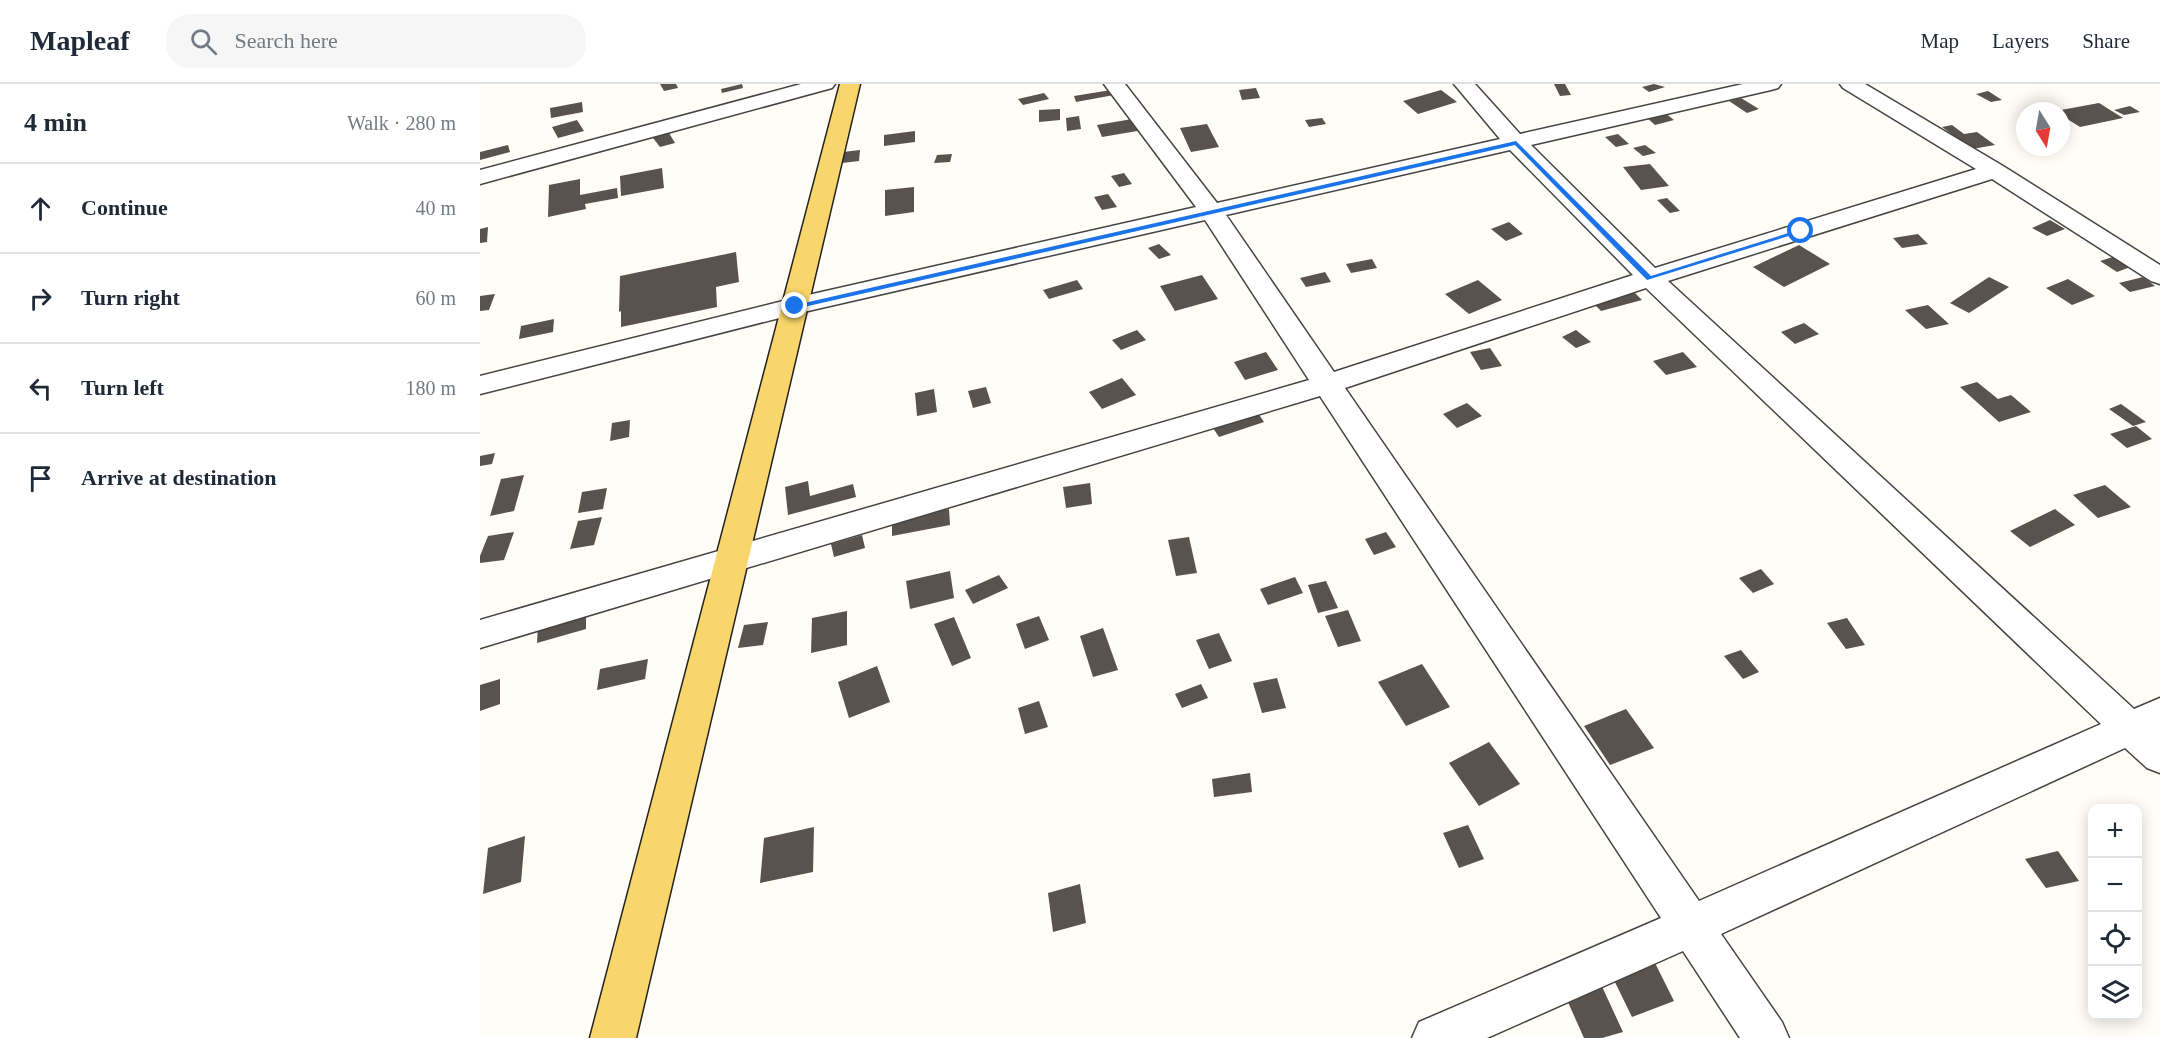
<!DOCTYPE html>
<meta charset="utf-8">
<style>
:root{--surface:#fff;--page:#f6f6f7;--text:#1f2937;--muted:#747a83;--line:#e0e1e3}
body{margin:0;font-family:"Times New Roman",serif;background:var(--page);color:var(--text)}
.controls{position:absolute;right:18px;bottom:18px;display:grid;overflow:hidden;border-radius:12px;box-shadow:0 3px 15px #0003}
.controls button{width:54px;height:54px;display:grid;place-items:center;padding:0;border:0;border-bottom:2px solid var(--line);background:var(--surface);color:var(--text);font:30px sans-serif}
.compass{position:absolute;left:1536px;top:18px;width:54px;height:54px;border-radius:50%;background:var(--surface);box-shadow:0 3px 15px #0003;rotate:169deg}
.stop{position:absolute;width:18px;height:18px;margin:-14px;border:4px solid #1a73e8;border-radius:50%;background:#fff}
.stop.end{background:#1a73e8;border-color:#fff;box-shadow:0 2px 6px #0008}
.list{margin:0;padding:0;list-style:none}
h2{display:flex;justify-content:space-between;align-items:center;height:78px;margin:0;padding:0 24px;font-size:26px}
h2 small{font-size:20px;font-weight:400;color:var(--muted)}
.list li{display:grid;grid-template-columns:39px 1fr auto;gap:18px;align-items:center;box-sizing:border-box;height:90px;padding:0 24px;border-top:2px solid var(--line)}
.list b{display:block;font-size:22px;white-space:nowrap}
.list em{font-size:20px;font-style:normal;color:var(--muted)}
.icon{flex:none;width:33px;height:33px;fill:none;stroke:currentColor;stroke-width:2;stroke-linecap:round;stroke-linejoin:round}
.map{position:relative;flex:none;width:1680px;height:954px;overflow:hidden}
header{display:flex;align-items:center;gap:36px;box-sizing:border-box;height:84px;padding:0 30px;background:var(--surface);border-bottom:2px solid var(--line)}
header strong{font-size:28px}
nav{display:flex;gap:33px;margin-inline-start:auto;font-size:21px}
.search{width:420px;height:54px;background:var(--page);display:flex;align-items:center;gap:15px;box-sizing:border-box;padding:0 21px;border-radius:24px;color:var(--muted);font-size:22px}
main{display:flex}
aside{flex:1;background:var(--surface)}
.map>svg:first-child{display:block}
.building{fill:#5a524d}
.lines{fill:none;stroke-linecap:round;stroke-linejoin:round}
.minor-casing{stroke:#444;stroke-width:3}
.primary-casing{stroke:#222;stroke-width:3}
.minor{fill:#fff;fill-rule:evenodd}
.primary{fill:#f9d66b;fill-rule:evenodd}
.route{fill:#1a73e8}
</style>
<header>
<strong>Mapleaf</strong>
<div class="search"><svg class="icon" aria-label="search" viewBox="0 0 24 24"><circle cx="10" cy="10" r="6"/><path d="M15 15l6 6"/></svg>Search here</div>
<nav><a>Map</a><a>Layers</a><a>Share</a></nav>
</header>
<main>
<aside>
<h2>4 min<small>Walk · 280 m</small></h2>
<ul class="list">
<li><svg class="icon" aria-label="ahead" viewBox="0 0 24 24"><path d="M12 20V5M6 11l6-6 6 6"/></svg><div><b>Continue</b></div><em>40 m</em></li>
<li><svg class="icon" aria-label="right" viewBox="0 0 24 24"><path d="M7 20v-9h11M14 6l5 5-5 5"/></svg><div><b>Turn right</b></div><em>60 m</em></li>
<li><svg class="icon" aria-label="left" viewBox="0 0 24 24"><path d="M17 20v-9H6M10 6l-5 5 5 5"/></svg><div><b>Turn left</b></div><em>180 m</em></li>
<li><svg class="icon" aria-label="arrive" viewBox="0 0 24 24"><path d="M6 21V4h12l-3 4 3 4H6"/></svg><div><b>Arrive at destination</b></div></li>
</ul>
</aside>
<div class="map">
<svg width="1680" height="954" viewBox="0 0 1680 954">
<rect width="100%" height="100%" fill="#fffdf5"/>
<g class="building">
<polygon points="180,0 196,0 198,4 184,7"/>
<polygon points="262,0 263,4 242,9 241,5"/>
<polygon points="1074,0 1085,0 1091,11 1080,12"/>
<polygon points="1174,0 1185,3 1169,8 1162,3"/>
<polygon points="776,4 780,14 762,16 759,6"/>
<polygon points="631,6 634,11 596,18 594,12"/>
<polygon points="961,6 977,18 938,30 923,17"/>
<polygon points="1508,7 1522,16 1511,18 1496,10"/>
<polygon points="564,9 569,15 543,21 538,15"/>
<polygon points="1261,14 1279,25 1267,29 1249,17"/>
<polygon points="102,18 103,28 71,34 70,24"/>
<polygon points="1619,19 1643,34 1600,43 1581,31 1581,26"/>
<polygon points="1650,22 1660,28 1644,31 1634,26"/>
<polygon points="580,25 580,36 559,38 559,26"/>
<polygon points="1185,29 1194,36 1175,41 1166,33"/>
<polygon points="599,32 601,45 587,47 586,34"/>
<polygon points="658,34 663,46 622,53 617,41"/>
<polygon points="842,34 846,40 829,43 825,36"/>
<polygon points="97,36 104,47 78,54 72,43"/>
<polygon points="727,40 739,63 711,68 700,44"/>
<polygon points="1472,41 1484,50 1497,48 1515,61 1492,65 1462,43"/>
<polygon points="435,47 435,58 404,62 404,51"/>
<polygon points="189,49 195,59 180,63 173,54"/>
<polygon points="1138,50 1149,60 1136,63 1125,53"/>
<polygon points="28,61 30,68 0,76 0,68"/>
<polygon points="1165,61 1176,69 1163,72 1153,64"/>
<polygon points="380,66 379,77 362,79 363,68"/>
<polygon points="472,70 470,78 454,79 457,71"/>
<polygon points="1170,80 1189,102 1161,106 1143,83"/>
<polygon points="182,84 184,104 141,112 140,92"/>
<polygon points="644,89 652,100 639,103 631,92"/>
<polygon points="100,95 100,111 137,104 138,114 105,120 106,125 68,133 69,101"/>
<polygon points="434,103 434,128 405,132 405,106"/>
<polygon points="628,110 637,123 622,126 614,113"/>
<polygon points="1187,114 1200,127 1190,129 1177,116"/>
<polygon points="1570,136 1585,145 1567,152 1552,144"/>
<polygon points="1029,138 1043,150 1026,157 1011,145"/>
<polygon points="8,143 7,158 0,159 0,145"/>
<polygon points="1438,150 1448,160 1422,164 1413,154"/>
<polygon points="679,160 691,171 679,175 668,164"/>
<polygon points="1319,161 1350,180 1304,203 1273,183"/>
<polygon points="256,168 259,198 236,203 237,223 141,243 141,227 139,228 140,192"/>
<polygon points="1636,172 1653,182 1637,188 1620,177"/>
<polygon points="892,175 897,184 871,189 866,180"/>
<polygon points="845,188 851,198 826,203 820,194"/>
<polygon points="722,191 738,215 695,227 680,202"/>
<polygon points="1509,193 1529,203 1489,229 1470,219"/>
<polygon points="1663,193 1675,202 1650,208 1639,199"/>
<polygon points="1588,195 1615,212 1592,221 1566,204"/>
<polygon points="597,196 603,205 569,215 563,206"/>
<polygon points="998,196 1022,216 989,230 965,210"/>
<polygon points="1150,204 1162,216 1121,227 1109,215"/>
<polygon points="15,210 9,226 0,227 0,212"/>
<polygon points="1448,221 1469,240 1446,245 1425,226"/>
<polygon points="74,235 73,248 39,255 41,242"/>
<polygon points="1324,239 1339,250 1315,260 1301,248"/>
<polygon points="657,246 666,256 641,266 632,256"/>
<polygon points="1096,246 1111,258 1096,264 1082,253"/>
<polygon points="1010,264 1022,282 1001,286 990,268"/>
<polygon points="786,268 798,286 765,296 754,278"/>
<polygon points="1203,268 1217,283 1186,291 1173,277"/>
<polygon points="642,294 656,311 622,325 609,308"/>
<polygon points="1497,298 1518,315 1531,311 1551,328 1519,338 1480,303"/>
<polygon points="506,303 511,319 493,324 488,307"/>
<polygon points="454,305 457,328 437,332 435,309"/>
<polygon points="987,319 1002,332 977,344 963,330"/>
<polygon points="1641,320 1666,338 1653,342 1629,325"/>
<polygon points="776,326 784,338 739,353 731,341"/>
<polygon points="150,336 149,353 130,357 132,339"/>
<polygon points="1656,342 1672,355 1647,364 1630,350"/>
<polygon points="15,369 12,380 0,382 0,372"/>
<polygon points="44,391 34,427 10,432 21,395"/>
<polygon points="328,397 330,412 373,400 376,413 308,431 305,403"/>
<polygon points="610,399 612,420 586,424 583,403"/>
<polygon points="1625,401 1651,423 1618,434 1593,411"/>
<polygon points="127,404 123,425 98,429 102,408"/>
<polygon points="469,425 470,441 412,452 412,435"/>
<polygon points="1575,425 1595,441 1550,463 1530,447"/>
<polygon points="122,433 114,461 90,465 98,437"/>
<polygon points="34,448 24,476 0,479 0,472 8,452"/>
<polygon points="906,448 916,463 894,471 885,455"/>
<polygon points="382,451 385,464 354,473 351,460"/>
<polygon points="709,453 717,489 696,492 688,456"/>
<polygon points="1281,485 1294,500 1273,509 1259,494"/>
<polygon points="470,487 474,514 430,525 426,497"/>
<polygon points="519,491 528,504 493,520 485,506"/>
<polygon points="815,493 823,509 788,521 780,505"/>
<polygon points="846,497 858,524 838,529 828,501"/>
<polygon points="106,526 106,545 57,559 58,539"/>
<polygon points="868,526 881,557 858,563 845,532"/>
<polygon points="367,527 367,561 331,569 332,534"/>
<polygon points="559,532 569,556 545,565 536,540"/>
<polygon points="474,533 491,574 472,582 454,540"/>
<polygon points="1367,534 1385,561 1366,565 1347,539"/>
<polygon points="288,538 283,561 258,564 264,541"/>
<polygon points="623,544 638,586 613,593 600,552"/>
<polygon points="739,549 752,577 729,585 716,556"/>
<polygon points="1261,566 1279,588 1263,595 1244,572"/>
<polygon points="168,575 165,595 117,606 120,585"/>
<polygon points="942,580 970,623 926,642 898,598"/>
<polygon points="397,582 410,618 369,634 358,598"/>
<polygon points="797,594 806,624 782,629 773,599"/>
<polygon points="20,595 20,620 0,627 0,601"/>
<polygon points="721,600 728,614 702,624 695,610"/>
<polygon points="559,617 568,643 545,650 538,624"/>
<polygon points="1146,625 1174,664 1130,681 1104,642"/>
<polygon points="1009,658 1040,700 999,722 969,679"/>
<polygon points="770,689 772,708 734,713 732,695"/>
<polygon points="988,741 1004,775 979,784 963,749"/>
<polygon points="334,743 333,788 280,799 284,754"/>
<polygon points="45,752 41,798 3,810 8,764"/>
<polygon points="1578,767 1599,797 1566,804 1545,775"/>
<polygon points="600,800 606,839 573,848 568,809"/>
<polygon points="1174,877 1194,917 1152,933 1132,892"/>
<polygon points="1119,896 1143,948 1122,954 1104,954 1083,907"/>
</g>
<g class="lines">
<defs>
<g id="minor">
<polygon points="321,0 355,0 352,4 0,100 0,86"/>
<path d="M624 0H645L737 119 1020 55 974 0H995L1040 50 1263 0H1301L1298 4 1291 6 1051 61 1175 184 1496 85 1363 4 1360 0H1385L1523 82 1680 181V200L1671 197 1512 95 1188 197 1654 625 1680 614V689L1667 684 1645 664 1241 850 1302 938 1309 954H1260L1203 867 1007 954H932L939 938 1181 834 840 312 0 564V536L829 296 725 136 315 230 0 310V292L315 214 716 123ZM1030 66 1153 191 854 288 746 131ZM1166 204 1621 640 1219 817 865 304Z"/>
</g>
<polygon id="primary" points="360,0 380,0 156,954 110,954"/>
</defs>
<use href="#minor" class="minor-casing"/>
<use href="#primary" class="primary-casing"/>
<use href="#minor" class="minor"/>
<use href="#primary" class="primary"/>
</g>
<polygon class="route" points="1036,57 1171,192 1318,146 1325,147 1167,196 1035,61 315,225 311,222"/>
</svg>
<div class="controls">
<button>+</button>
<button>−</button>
<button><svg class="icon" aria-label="locate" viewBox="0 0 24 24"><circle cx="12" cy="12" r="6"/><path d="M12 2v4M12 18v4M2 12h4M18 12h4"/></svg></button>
<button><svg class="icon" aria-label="layers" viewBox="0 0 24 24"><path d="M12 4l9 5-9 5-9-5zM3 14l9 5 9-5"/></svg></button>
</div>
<svg class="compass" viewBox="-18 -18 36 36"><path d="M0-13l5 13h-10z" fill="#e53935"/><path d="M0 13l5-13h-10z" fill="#747a83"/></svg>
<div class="stop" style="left:1321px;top:147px"></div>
<div class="stop end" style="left:315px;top:222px"></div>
</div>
</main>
